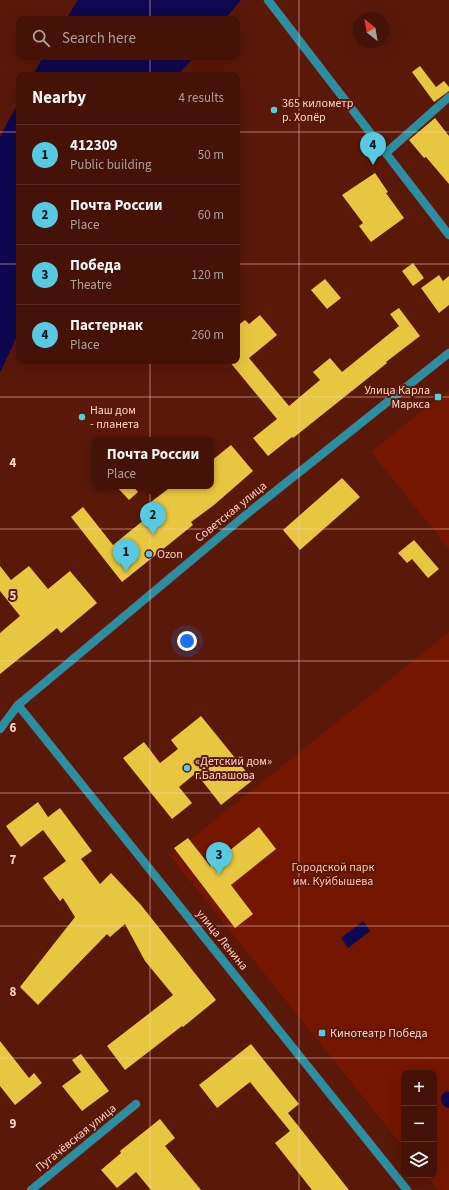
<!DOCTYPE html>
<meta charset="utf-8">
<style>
:root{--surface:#441207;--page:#4b1b11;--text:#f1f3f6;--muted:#af9e9b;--line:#5c3228;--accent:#57c9e2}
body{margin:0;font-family:"Source Sans 3",sans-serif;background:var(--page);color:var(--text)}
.controls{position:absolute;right:12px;bottom:12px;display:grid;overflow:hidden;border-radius:8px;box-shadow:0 4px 16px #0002}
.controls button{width:36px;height:36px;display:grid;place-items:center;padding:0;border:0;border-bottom:1px solid var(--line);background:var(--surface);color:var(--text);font:20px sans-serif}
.compass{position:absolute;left:353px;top:12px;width:36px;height:36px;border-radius:50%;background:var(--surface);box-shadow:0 4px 16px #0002;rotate:329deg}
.you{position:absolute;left:187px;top:641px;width:14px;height:14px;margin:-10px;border:3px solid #fff;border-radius:50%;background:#1a73e8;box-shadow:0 0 0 6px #1a73e833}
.badge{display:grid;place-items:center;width:26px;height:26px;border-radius:50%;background:var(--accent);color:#111;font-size:13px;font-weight:700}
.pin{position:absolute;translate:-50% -33px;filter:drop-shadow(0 1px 2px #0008)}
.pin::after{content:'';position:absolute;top:21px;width:14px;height:12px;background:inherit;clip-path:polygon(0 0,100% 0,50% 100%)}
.popup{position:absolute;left:92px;top:437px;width:122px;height:52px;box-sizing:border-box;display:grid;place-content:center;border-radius:8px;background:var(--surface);filter:drop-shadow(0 1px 3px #0005);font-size:13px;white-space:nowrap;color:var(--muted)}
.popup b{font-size:15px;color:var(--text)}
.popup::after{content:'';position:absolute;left:50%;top:100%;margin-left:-8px;border:8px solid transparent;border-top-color:var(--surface)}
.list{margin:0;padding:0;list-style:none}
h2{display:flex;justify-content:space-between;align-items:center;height:52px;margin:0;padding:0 16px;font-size:17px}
h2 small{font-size:13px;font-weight:400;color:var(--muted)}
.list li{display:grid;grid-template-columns:26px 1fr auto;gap:12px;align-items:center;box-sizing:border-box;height:60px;padding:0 16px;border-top:1px solid var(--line)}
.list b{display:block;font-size:15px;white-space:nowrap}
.list p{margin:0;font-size:13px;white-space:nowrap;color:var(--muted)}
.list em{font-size:13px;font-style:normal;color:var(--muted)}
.icon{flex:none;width:22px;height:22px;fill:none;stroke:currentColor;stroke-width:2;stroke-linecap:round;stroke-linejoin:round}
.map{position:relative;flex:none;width:449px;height:1190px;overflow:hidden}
.search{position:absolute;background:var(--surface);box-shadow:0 4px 16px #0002;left:16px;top:16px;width:224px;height:44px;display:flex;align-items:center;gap:10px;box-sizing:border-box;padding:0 14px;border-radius:8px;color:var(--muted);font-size:15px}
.panel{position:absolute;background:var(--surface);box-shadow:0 4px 16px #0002;left:16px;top:72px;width:224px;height:292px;border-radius:8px}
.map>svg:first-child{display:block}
.green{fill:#741600}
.water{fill:#0f0850}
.building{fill:#e8c640}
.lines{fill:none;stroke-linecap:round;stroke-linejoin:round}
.pedestrian-casing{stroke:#743627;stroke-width:9}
.minor-casing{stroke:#743627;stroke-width:9}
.tertiary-casing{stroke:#743627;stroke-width:9}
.pedestrian{stroke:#2990a4;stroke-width:8}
.minor{stroke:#2990a4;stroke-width:8}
.tertiary{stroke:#2990a4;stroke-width:8}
.grid{fill:none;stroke:#fbd1c6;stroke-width:1;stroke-opacity:0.55}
.poi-dot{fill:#57c9e2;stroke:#5a1809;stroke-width:1.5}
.labels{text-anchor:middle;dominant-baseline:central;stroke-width:4;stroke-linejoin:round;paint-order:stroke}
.poi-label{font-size:12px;fill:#fbd1c6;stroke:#5a1809;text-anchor:start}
.street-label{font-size:12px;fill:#fbd1c6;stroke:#5a1809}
.park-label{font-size:12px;fill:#fec2b3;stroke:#5a1809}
.grid-label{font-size:13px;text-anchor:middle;font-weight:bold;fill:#fbd1c6;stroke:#5a1809;stroke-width:4;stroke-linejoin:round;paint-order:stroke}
</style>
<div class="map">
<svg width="449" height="1190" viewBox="0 0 449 1190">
<rect width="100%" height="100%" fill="#5a1809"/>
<g class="green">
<polygon points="449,389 449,549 371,452"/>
<polygon points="449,632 449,1190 438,1190 426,1175 434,1175 434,1073 404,1073 404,1148 170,856"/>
</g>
<g class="water">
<polygon points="78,0 241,0 225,19 66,19"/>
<polygon points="43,57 194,57 178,75 33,75"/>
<polygon points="19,101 19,332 0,373 0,137"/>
<polygon points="363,921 370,931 348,948 341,938"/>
<polygon points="446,1091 449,1092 449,1108 445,1107 441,1102 441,1096"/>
</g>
<g class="building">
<polygon points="420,66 436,87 444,81 449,87 449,91 434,102 412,72"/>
<polygon points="435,118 449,136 449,184 426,157 424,158 409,140"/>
<polygon points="375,173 388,192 386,193 404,218 371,242 359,226 363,223 342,195"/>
<polygon points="413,263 424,278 413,286 402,271"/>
<polygon points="439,275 443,281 449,276 449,305 439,313 421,288"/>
<polygon points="325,279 341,298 327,309 311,290"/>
<polygon points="399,308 420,336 386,362 387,363 293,438 292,437 268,456 253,438 277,419 229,361 237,361 237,326 245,320 249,324 260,315 277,335 249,358 289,406 320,380 313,372 330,358 342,372 399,326 390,314"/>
<polygon points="231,445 253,471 214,505 191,522 193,525 122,582 71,517 83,507 113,545 150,515 147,505 172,486 211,486 211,461"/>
<polygon points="342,478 360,497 300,550 283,530"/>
<polygon points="116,486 133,486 138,492 129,500"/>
<polygon points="414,540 439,569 428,578 412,559 407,563 398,553"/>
<polygon points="0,566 11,580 29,566 48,589 70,571 97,603 61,633 57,628 0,674 0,633 20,616 0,591"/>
<polygon points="201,716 253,780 221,805 196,773 179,787 192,803 172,819 123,758 144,742 160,763 178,749 171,740"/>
<polygon points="38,802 48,817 60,808 92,851 81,859 100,884 111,873 141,905 216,1000 183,1027 182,1026 125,1070 107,1046 173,995 145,961 125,924 110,937 107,934 38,1005 20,987 75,917 63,898 60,901 43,878 66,861 43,830 21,847 6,826"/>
<polygon points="259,827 276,849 231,885 253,914 235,928 174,848 188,838 210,866"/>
<polygon points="0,1041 29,1078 34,1073 42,1083 15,1105 0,1086"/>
<polygon points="251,1044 299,1104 288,1113 349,1190 312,1190 275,1143 290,1131 250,1082 217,1108 199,1085"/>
<polygon points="81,1054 109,1091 82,1111 62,1086 81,1072 72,1060"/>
<polygon points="160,1119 175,1138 165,1146 201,1190 151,1190 136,1172 117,1188 101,1170 121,1153 120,1151"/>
</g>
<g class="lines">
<defs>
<polyline id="pedestrian" points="268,0 301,43"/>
<g id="minor">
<polyline points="301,43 449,235"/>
<polyline points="386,153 449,97"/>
<polyline points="18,705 407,1190"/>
<polyline points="31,1190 136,1104"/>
</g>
<polyline id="tertiary" points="0,729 18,705 248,513 449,353"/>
</defs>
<use href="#pedestrian" class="pedestrian-casing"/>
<use href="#minor" class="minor-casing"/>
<use href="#tertiary" class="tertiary-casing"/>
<use href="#pedestrian" class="pedestrian"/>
<use href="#minor" class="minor"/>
<use href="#tertiary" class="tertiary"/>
</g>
<path class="grid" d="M150 0V19M299 0V1190M150 57V75M0 132H19M237 132H449M0 264H19M237 264H449M150 361V1190M0 397H449M0 529H449M0 661H449M0 793H449M0 926H449M0 1058H449"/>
<g class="poi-dot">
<circle cx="274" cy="110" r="4"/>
<rect x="434" y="393" width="8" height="8" rx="2"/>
<circle cx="82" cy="417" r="4"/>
<circle cx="149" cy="554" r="4"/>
<circle cx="187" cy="768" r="4"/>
<rect x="318" y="1029" width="8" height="8" rx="2"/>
</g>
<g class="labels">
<g class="poi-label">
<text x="282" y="103">365 километр<tspan x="282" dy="14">р. Хопёр</tspan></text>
<text x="430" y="390" text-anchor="end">Улица Карла<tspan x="430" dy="14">Маркса</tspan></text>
<text x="90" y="410">Наш дом<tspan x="90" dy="14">- планета</tspan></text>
<text x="157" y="554">Ozon</text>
<text x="195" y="761">«Детский дом»<tspan x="195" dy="14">г.Балашова</tspan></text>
<text x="330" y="1033">Кинотеатр Победа</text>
</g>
<g class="street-label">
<text transform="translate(231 512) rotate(-39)">Советская улица</text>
<text transform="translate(222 940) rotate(51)">улица Ленина</text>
<text transform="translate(76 1138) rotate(-39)">Пугачёвская улица</text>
</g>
<g class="park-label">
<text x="333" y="867">Городской парк<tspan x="333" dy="14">им. Куйбышева</tspan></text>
</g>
</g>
<g class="grid-label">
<text x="13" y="467">4</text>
<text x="13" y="600">5</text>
<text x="13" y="732">6</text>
<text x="13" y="864">7</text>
<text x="13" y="996">8</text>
<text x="13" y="1128">9</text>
</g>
</svg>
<div class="controls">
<button>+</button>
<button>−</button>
<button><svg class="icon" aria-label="layers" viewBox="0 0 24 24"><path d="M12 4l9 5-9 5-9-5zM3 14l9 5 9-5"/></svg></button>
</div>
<svg class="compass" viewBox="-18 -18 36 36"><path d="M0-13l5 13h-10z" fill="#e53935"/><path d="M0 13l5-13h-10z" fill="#af9e9b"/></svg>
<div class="you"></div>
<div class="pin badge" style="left:126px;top:572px">1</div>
<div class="pin badge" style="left:153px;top:535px">2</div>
<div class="popup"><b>Почта России</b>Place</div>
<div class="pin badge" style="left:219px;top:875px">3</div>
<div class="pin badge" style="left:373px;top:165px">4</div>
<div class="search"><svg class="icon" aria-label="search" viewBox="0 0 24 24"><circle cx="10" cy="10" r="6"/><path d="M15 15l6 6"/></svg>Search here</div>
<section class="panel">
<h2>Nearby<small>4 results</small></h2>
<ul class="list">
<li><span class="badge">1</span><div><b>412309</b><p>Public building</p></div><em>50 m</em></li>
<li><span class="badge">2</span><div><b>Почта России</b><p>Place</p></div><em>60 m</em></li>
<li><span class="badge">3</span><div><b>Победа</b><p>Theatre</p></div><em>120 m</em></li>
<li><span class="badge">4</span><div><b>Пастернак</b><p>Place</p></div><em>260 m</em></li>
</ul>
</section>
</div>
